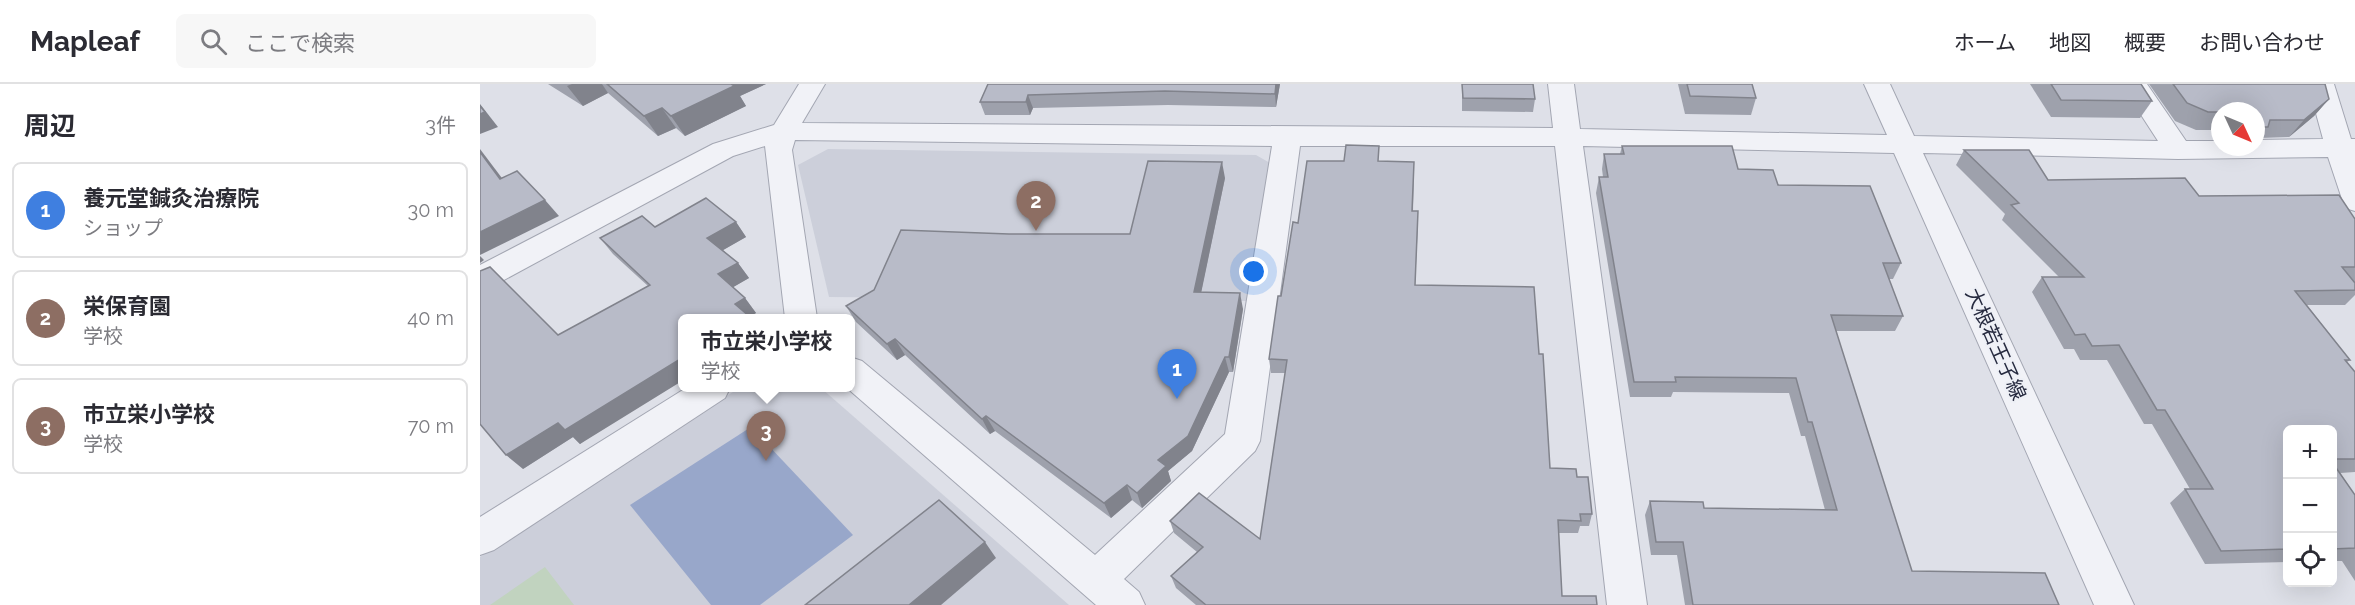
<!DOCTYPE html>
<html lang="ja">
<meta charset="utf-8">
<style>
:root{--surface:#fff;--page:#f7f7f7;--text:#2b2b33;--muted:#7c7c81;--line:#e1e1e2;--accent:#0b8043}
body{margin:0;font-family:Raleway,"Noto Sans JP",sans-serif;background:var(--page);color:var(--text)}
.controls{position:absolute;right:18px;bottom:18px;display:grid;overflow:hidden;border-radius:9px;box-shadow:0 6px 24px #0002}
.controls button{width:54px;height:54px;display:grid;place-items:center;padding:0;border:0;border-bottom:2px solid var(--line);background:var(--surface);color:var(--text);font:30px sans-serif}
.compass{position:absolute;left:1731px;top:18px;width:54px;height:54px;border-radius:50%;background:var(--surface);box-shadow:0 6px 24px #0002;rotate:134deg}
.you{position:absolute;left:774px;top:188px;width:21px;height:21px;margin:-15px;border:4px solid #fff;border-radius:50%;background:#1a73e8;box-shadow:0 0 0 9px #1a73e833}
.badge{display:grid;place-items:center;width:39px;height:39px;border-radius:50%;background:var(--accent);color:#fff;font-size:20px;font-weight:700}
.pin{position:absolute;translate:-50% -50px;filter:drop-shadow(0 2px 3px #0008)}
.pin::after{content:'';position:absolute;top:32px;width:21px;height:18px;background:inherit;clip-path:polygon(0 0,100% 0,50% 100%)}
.popup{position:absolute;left:198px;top:230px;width:177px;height:78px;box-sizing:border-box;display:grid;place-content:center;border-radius:9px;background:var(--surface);filter:drop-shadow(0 2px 4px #0005);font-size:20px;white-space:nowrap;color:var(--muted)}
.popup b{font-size:22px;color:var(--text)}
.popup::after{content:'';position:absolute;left:50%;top:100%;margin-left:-12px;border:12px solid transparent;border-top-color:var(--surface)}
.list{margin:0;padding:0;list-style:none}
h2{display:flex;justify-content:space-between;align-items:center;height:78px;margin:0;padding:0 24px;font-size:26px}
h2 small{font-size:20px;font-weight:400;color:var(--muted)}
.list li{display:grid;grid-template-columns:39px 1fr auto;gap:18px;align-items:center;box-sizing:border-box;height:96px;margin:0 12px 12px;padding:0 12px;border:2px solid var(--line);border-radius:9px}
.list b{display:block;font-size:22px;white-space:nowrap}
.list p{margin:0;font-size:20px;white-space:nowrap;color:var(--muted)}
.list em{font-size:20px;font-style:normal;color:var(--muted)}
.icon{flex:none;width:33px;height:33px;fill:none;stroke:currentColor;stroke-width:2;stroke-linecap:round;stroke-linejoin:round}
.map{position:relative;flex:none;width:1875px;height:521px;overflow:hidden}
header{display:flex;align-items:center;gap:36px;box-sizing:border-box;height:84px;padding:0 30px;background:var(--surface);border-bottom:2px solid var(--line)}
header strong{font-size:28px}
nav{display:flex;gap:33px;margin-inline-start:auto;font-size:21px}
.search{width:420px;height:54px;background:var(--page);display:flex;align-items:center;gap:15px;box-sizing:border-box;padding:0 21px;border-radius:9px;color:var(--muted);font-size:22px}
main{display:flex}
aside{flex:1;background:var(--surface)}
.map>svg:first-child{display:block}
.built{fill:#cccfda}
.green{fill:#c1d3bf}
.water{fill:#98a7ca}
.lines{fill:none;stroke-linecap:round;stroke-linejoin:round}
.minor-casing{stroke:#a3a6b2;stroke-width:2}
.minor{fill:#f1f2f7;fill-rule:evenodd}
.wall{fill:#9ea1ac}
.shaded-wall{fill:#81838c}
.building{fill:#b8bbc8;stroke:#81838c;stroke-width:1.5}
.labels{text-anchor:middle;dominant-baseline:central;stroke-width:4.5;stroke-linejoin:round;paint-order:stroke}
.street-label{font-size:20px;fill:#272b40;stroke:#eef0f6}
</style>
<header>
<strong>Mapleaf</strong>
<div class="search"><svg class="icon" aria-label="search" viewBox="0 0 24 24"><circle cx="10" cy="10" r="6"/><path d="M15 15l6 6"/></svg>ここで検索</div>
<nav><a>ホーム</a><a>地図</a><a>概要</a><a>お問い合わせ</a></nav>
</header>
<main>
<aside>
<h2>周辺<small>3件</small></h2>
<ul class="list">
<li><span class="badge" style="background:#3f7fe0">1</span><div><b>養元堂鍼灸治療院</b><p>ショップ</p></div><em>30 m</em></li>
<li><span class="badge" style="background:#8d6e63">2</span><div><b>栄保育園</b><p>学校</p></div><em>40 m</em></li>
<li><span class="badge" style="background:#8d6e63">3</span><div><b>市立栄小学校</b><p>学校</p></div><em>70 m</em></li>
</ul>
</aside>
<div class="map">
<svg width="1875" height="521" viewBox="0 0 1875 521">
<rect width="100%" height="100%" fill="#dee0e8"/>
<g class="built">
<polygon points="348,65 776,71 790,79 766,217 349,213 318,81"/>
<polygon points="259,304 341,304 589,521 0,521 0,473"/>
</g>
<polygon class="green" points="65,483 94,521 10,521"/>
<polygon class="water" points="271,343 373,451 280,521 231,521 150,421"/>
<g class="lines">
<defs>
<g id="minor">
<polygon points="319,0 345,0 322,39 1073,44 1068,0 1094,0 1100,45 1407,51 1384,0 1410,0 1434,52 1678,57 1641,0 1667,0 1706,57 1740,57 1740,63 1776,63 1776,56 1843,55 1828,0 1854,0 1871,55 1875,55 1875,127 1865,124 1848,73 1698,75 1443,69 1654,521 1614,521 1414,69 1103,62 1167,521 1127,521 1075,62 820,62 780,357 775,367 644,495 659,508 665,521 616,521 367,304 370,304 370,273 382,277 615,471 745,350 792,62 315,56 312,66 337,234 305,234 285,62 253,72 11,203 0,206 0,181 233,60 294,41"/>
<polygon points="206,304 250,304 245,314 14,466 0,471 0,433"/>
</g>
</defs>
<use href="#minor" class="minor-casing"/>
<use href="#minor" class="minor"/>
</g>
<g class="wall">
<polygon points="68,0 286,0 260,12 266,22 205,52 196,44 178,52 128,9 103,22"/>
<polygon points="508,0 800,0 796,23 688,21 553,24 550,31 505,31 500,18"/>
<polygon points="982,0 1053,0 1055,15 1053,28 982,27"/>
<polygon points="1198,0 1272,0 1276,14 1271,31 1205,30"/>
<polygon points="1550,0 1661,0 1672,17 1660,34 1571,33"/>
<polygon points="1669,0 1845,0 1849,15 1834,32 1809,53 1779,54 1776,58 1776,27 1740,27 1740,46 1716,46 1695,37"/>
<polygon points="1142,62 1258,85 1298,101 1421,179 1413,195 1409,195 1423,232 1415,247 1356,247 1432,487 1579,521 1205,521 1197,471 1171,471 1165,431 1170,417 1224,424 1345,426 1325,352 1321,352 1309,309 1193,308 1191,313 1150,313 1116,109 1119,93 1123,93 1122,85 1124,70 1140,70"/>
<polygon points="1484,66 1568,96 1719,112 1875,135 1875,198 1874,198 1875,199 1875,211 1865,221 1827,221 1870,276 1867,278 1875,288 1875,388 1860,389 1875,411 1875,497 1862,477 1852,477 1852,345 1808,345 1808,478 1725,480 1690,419 1705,405 1710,405 1672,340 1664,340 1627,276 1600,276 1594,265 1584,265 1552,208 1562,193 1579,193 1522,136 1525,130 1476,81"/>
<polygon points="900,77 934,92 933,127 938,141 935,201 1059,270 1070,384 1097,393 1112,430 1109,442 1100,442 1098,449 1079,449 1082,512 1117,521 716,521 696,504 691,492 717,468 694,449 690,437 780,455 805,289 791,289 789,275 801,212 818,139"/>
<polygon points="745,94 721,208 763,225 753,288 749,288 712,367 688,387 691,397 662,424 652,416 631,434 515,347 510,350 425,271 417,276 376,238 366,222 529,150 650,150"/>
<polygon points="256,138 266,153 243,166 258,179 269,194 253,203 265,214 276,229 267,234 100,360 93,353 43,385 78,251 168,202 133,170 120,154 175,143"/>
</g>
<g class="shaded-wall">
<polygon points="92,0 122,0 128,9 103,22 87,2"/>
<polygon points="248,0 286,0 260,12 266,22 205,52 191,32"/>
<polygon points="796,0 800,0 796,23 795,10"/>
<polygon points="548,11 553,24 550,31 546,18"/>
<polygon points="1849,15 1834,32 1809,53 1824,36"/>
<polygon points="0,20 18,43 0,50"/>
<polygon points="182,24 196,44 178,52 164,32"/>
<polygon points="0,65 34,110 20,95 0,68"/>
<polygon points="742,78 745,94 718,224 714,208"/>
<polygon points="65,116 79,132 0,171 0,148"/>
<polygon points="256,138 266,153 238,169 227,154"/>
<polygon points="0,172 4,176 0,179"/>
<polygon points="258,179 269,194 250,205 238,190"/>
<polygon points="760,209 763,225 753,288 749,273"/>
<polygon points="265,214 276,229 267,234 255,220"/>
<polygon points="415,255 425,271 417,276 407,260"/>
<polygon points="745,273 749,288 712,367 688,387 691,397 662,424 657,409"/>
<polygon points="202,274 202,297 100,360 93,353 43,385 26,371 78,339"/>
<polygon points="506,332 515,347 510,350 502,335"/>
<polygon points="647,401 652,416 631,434 624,419"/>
<polygon points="505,458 516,474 461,521 429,521"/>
</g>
<g class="building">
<polygon points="127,0 251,0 254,2 191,32 182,24 164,32"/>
<polygon points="508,0 796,0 795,10 685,7 548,11 546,18 500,18"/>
<polygon points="982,0 1053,0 1055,15 983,14"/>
<polygon points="1207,0 1272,0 1276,14 1210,12"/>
<polygon points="1571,0 1661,0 1672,17 1581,16"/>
<polygon points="1693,0 1845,0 1849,15 1824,36 1790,36 1788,43 1782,43 1776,34 1776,27 1740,27 1740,28 1728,28 1707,19"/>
<polygon points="0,22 5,28 0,30"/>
<polygon points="866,61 899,62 898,77 934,78 932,127 938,127 935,201 1054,203 1059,270 1063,270 1070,384 1096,385 1097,393 1108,393 1112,430 1100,430 1101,437 1078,436 1082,512 1116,512 1117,521 726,521 691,492 723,463 690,437 719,409 780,455 807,276 789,275 798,212 801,212 813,138 818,139 827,77 864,77"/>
<polygon points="1142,62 1252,62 1258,85 1293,86 1298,101 1390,102 1421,179 1403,179 1423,232 1351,231 1432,487 1565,489 1579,521 1213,521 1203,458 1176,458 1170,417 1223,418 1224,424 1357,426 1332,338 1328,338 1316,294 1195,293 1196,298 1154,298 1119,93 1128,93 1124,70 1144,70"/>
<polygon points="1484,66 1549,66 1568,96 1705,94 1719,112 1859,111 1875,135 1875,183 1862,183 1875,199 1875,206 1815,207 1870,276 1865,276 1875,288 1875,375 1852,375 1852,345 1808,345 1808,465 1741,467 1705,405 1733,405 1685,326 1677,326 1639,261 1612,262 1605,250 1595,251 1562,193 1604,193 1531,121 1539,119"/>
<polygon points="0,68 20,95 37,87 65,116 0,148"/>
<polygon points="668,77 742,78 714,208 760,209 749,273 745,273 708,352 678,376 686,382 657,409 647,401 624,419 506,332 502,335 415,255 407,260 366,222 394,206 421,146 529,150 650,150"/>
<polygon points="226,114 256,138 227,154 258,179 238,190 265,214 255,220 270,233 267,234 202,234 202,274 85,346 78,339 26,371 0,340 0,187 10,183 78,251 170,201 120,154 162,132 175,143"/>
<polygon points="1852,378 1875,411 1875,464 1852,465"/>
<polygon points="459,416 505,458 429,521 325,521"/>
</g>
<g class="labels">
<g class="street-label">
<text transform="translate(1516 260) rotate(66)">大根若王子線</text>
</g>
</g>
</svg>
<div class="controls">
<button>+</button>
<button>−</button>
<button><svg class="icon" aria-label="locate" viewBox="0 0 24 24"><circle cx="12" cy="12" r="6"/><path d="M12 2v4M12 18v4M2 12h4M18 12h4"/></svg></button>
</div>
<svg class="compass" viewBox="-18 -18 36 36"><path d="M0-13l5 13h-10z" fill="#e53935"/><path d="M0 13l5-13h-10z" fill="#7c7c81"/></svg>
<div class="you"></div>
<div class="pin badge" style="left:697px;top:315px;background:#3f7fe0">1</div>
<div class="pin badge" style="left:556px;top:147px;background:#8d6e63">2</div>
<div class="pin badge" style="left:286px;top:377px;background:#8d6e63">3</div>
<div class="popup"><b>市立栄小学校</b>学校</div>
</div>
</main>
